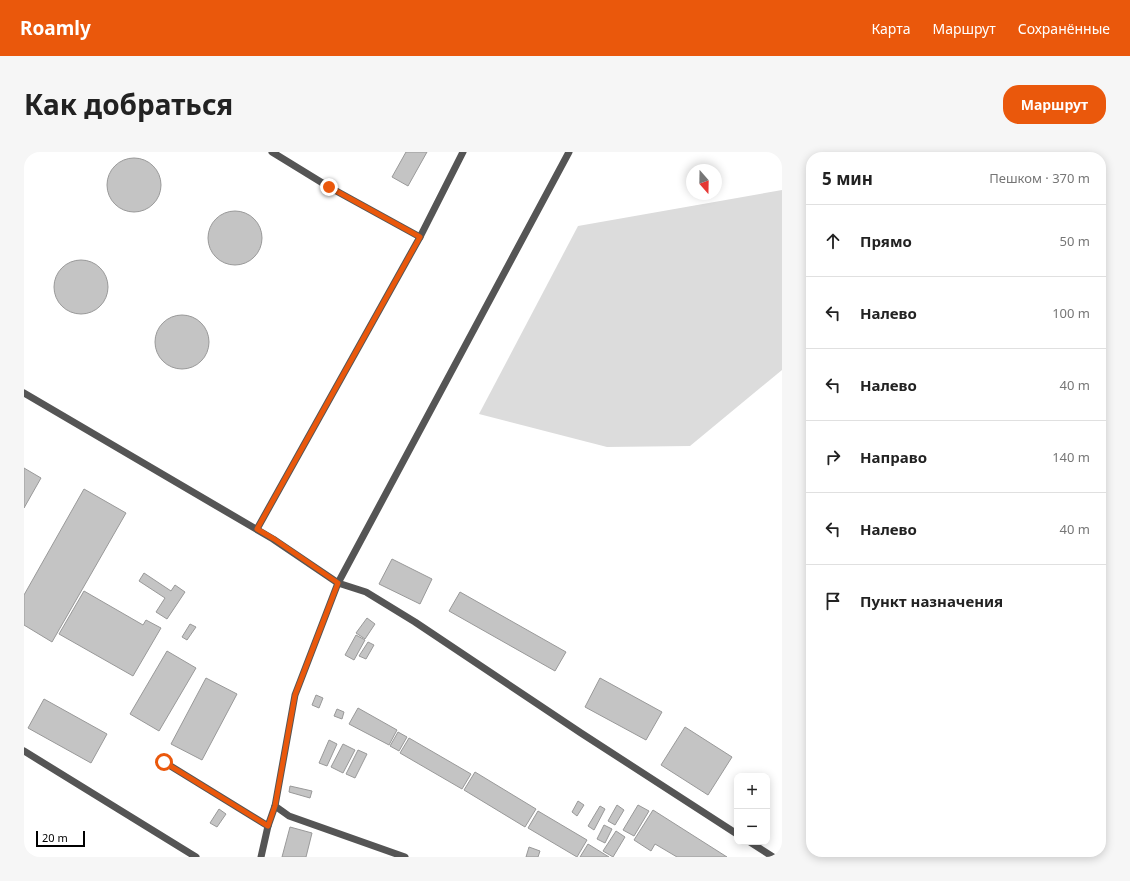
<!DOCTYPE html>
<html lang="ru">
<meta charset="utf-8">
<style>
:root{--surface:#fff;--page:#f6f6f6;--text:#222;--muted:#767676;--line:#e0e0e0;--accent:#ea580c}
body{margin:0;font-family:"Noto Sans",sans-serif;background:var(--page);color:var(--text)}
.controls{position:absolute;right:12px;bottom:12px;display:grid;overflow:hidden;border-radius:8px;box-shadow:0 2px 10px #0003}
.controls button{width:36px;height:36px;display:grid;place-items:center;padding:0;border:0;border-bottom:1px solid var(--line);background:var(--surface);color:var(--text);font:20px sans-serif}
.compass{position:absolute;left:662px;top:12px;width:36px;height:36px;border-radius:50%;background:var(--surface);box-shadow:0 2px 10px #0003;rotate:160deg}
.scale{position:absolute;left:12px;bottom:10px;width:49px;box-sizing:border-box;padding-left:4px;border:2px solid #000;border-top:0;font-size:11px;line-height:14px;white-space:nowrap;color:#000;-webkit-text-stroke:3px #fff;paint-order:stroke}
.stop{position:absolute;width:12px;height:12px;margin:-9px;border:3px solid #ea580c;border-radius:50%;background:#fff}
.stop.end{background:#ea580c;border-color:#fff;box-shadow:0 1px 4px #0008}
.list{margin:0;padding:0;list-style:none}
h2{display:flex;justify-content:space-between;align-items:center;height:52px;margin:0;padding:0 16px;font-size:17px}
h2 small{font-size:13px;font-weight:400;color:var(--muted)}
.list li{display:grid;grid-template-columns:26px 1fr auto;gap:12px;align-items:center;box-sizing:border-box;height:72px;padding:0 16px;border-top:1px solid var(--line)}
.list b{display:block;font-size:15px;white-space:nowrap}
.list em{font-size:13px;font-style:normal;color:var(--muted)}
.icon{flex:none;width:22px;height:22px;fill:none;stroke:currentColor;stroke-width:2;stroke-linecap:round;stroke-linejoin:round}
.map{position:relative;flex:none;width:758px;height:705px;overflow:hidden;border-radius:16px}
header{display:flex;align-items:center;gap:24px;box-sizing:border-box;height:56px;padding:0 20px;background:var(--accent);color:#fff}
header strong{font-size:19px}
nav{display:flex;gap:22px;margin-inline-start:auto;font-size:14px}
.intro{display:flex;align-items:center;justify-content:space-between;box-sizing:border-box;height:96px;padding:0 24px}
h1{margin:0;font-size:28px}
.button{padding:10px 18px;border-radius:16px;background:var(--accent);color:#fff;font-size:14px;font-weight:700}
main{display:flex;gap:24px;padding:0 24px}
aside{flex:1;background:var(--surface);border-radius:16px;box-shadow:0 2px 10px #0003}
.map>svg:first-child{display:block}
.green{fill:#dcdcdc}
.building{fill:#c4c4c4;stroke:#999}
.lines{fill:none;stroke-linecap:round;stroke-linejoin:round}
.lane{stroke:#555;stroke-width:7}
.route{stroke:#ea580c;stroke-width:5}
</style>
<header>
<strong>Roamly</strong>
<nav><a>Карта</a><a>Маршрут</a><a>Сохранённые</a></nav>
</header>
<div class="intro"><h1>Как добраться</h1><a class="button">Маршрут</a></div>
<main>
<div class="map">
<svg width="758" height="705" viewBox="0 0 758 705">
<rect width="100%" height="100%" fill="#fff"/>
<polygon class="green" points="758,38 758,218 666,294 583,295 455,262 554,74"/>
<g class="building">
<polygon points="382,0 403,0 384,34 368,25"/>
<circle cx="110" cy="33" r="27"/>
<circle cx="211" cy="86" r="27"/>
<circle cx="57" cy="135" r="27"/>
<circle cx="158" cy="190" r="27"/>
<polygon points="0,316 17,326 0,356"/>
<polygon points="60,337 102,361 28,490 0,473 0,443"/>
<polygon points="368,407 408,427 396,452 355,432"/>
<polygon points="120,421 147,439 151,433 161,440 143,467 132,460 141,446 115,429"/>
<polygon points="60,439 119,473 122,468 137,476 109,524 35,482"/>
<polygon points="436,440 542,500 531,519 425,459"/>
<polygon points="343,466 351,472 341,487 332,481"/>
<polygon points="166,472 172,475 163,488 158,485"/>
<polygon points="332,483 341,488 330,508 321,503"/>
<polygon points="344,490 350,493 342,507 335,504"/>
<polygon points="143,499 172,516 135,579 106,562"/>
<polygon points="182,526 213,542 178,608 147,592"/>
<polygon points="576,526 638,560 622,588 561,555"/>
<polygon points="292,543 299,546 295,556 288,553"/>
<polygon points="20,547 83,582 67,611 4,576"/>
<polygon points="334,556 373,578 365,593 325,572"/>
<polygon points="313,557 320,560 318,567 310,564"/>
<polygon points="661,575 708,605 684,643 637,613"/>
<polygon points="374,580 383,585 375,599 366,594"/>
<polygon points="385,586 447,622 438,637 376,601"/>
<polygon points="305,588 313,592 303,614 295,611"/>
<polygon points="319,592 331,598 319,621 307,615"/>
<polygon points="334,598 343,602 331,626 322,622"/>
<polygon points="451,620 512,657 501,675 440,638"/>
<polygon points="266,634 288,639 286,646 265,640"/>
<polygon points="554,649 560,653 553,664 548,660"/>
<polygon points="593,653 600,658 591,673 584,669"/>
<polygon points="614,653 625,659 610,684 599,678"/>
<polygon points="576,654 581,657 570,678 564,674"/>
<polygon points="195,657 202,662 193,675 186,671"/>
<polygon points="629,658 703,705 653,705 631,692 627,699 610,688"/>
<polygon points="514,659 563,688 553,705 504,676"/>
<polygon points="580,673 588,677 581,691 573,687"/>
<polygon points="266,675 288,681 282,705 258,705"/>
<polygon points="592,679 601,685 589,705 579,699"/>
<polygon points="564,692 585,705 556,705"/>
<polygon points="505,695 516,699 514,705 502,705"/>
</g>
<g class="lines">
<g class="lane">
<polyline points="248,0 305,35 396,85"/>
<polyline points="0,241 249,387 314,431 342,440 391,470 557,581 713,682"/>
<polyline points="233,377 396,85 439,0"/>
<polyline points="0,599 172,705"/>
<polyline points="140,610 244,674"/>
<polyline points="251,654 265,664 381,705"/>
<polyline points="726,690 749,705"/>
<polyline points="237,705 244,674 251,654 271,543 314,431 545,0"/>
</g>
</g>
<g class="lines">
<polyline class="route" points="140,610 244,674 251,654 271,543 314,431 250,387 233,377 396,85 305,35"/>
</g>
</svg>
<div class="controls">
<button>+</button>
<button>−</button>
</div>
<svg class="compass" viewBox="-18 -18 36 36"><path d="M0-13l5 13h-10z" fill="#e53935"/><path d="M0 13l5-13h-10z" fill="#767676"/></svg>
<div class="scale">20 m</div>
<div class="stop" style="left:140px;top:610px"></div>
<div class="stop end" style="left:305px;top:35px"></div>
</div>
<aside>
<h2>5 мин<small>Пешком · 370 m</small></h2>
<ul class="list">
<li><svg class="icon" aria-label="ahead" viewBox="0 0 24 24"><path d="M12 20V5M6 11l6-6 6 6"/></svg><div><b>Прямо</b></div><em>50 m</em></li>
<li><svg class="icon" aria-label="left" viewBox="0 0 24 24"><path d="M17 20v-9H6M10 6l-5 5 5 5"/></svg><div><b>Налево</b></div><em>100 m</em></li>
<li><svg class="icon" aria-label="left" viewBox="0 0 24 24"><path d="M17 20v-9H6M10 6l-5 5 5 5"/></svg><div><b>Налево</b></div><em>40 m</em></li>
<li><svg class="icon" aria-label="right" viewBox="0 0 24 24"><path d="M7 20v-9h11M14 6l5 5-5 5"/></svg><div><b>Направо</b></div><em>140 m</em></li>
<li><svg class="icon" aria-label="left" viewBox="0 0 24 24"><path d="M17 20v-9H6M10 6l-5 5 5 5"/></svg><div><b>Налево</b></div><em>40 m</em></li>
<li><svg class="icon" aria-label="arrive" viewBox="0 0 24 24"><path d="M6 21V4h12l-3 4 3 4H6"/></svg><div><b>Пункт назначения</b></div></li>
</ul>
</aside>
</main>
